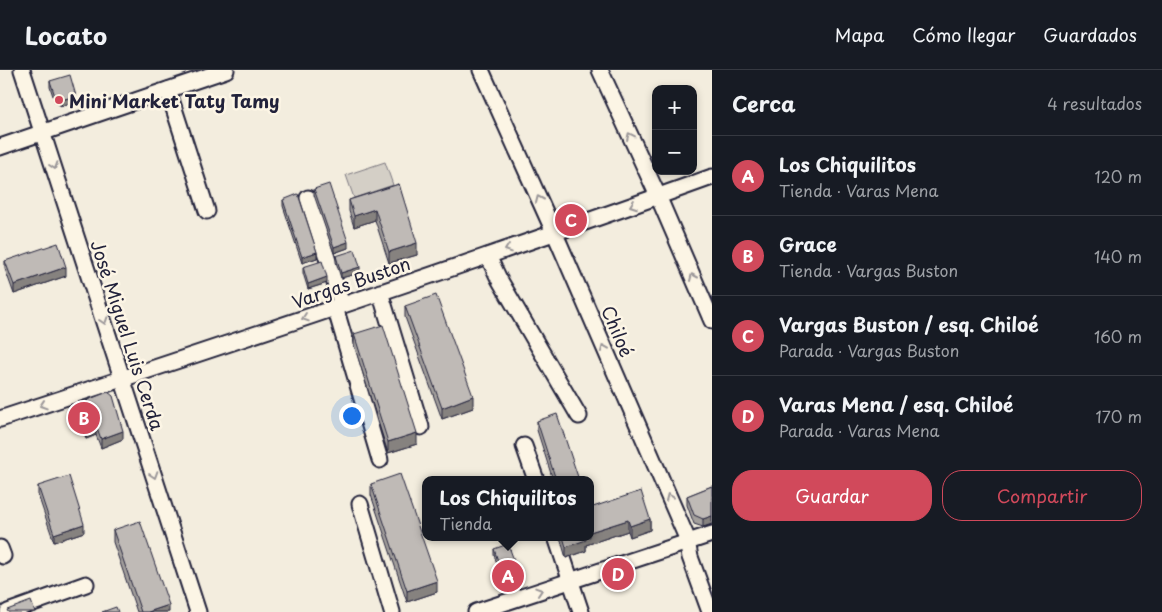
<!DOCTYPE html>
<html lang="es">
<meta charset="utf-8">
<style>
:root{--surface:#171b24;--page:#242831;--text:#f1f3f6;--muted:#9ea1a6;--line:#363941;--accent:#d1495b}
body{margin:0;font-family:"Playpen Sans",sans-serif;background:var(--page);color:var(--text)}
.controls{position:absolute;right:15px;top:15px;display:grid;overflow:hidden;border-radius:10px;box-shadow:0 2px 8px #0003}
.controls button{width:45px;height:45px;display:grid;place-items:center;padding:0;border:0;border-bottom:1px solid var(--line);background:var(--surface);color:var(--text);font:25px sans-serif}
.you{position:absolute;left:351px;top:345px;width:18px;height:18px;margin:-12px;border:4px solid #fff;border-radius:50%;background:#1a73e8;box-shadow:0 0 0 8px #1a73e833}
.badge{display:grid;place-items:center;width:32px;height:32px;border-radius:50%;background:var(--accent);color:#fff;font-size:16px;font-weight:700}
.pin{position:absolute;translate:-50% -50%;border:2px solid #fff;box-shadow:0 1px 5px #0006}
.popup{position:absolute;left:422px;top:406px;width:172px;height:65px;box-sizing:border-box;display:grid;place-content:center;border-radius:10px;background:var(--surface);filter:drop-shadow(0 1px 4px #0005);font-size:16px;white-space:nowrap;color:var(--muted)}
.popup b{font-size:19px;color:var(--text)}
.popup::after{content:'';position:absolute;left:50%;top:100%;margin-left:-10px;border:10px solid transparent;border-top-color:var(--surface)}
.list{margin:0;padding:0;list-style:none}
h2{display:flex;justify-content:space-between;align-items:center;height:65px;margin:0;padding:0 20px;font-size:21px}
h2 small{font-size:16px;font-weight:400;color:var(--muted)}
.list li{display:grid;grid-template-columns:32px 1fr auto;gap:15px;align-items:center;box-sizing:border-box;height:80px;padding:0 20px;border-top:1px solid var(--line)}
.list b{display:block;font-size:19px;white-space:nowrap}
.list p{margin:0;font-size:16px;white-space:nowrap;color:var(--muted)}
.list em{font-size:16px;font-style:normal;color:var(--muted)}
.actions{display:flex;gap:10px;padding:15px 20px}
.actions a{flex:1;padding:11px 0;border:1px solid var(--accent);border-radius:20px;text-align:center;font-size:18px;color:var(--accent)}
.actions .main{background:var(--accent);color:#fff}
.map{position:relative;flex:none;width:712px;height:542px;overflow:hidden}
header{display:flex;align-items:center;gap:30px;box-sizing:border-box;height:70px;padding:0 25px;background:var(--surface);border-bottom:1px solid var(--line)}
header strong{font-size:24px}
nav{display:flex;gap:28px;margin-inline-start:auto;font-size:18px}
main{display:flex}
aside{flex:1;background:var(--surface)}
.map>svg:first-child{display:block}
.green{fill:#d4cfc6;stroke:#7b7880}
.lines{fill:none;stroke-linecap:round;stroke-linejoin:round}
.minor-casing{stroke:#22223b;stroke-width:19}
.minor{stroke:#fcf5e5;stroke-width:15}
.wall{fill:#a4a09d;stroke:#22223b}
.shaded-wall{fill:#86827f;stroke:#22223b}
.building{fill:#bfbab6;stroke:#22223b}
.oneway{stroke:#9a9698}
.poi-dot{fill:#d1495b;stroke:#fcf5e5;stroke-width:2}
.labels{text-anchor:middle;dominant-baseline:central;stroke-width:5;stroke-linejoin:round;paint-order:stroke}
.poi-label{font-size:18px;font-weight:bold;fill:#22223b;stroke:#fcf5e5;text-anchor:start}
.street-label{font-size:18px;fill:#22223b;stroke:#fcf5e5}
</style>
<header>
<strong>Locato</strong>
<nav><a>Mapa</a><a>Cómo llegar</a><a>Guardados</a></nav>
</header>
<main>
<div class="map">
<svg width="712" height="542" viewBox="0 0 712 542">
<rect width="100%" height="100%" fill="#f3edde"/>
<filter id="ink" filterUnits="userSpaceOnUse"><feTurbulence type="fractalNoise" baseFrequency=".02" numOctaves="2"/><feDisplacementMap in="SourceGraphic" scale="10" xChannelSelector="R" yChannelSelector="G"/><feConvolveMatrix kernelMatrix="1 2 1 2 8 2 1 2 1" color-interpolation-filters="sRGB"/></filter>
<g filter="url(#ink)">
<polygon class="green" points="385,92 393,115 354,128 346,105"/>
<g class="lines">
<defs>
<g id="minor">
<polyline points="22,0 198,542"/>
<polyline points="481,0 559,173 686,466 690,487 710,542"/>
<polyline points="600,0 658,126 712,251"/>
<polyline points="168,20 207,141"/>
<polyline points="0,77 226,0"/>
<polyline points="308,128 342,235"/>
<polyline points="488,186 499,209 579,346"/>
<polyline points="380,222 421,357"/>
<polyline points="335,237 380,390"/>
<path d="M0 349C238 271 476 192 712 107"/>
<polyline points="524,376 536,410"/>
<polyline points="360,434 392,542"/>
<polyline points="556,467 581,542"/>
<polyline points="0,478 3,486"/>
<polyline points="8,542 86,514"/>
<polyline points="476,542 712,464"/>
</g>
</defs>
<use href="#minor" class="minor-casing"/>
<use href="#minor" class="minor"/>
</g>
<g class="wall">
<polygon points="50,11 76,31 61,36 55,32 50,17"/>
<polygon points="399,114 417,185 389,193 375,150 354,157 349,141 349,130"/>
<polygon points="314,119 348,178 334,183 314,125"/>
<polygon points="283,130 317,188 302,193 283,136"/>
<polygon points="336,186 360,203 341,208 336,192"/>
<polygon points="5,191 66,206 14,224 5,199"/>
<polygon points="303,197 327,213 308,219 303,203"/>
<polygon points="405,236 473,338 442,349 405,247"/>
<polygon points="354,264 417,374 388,383 354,275"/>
<polygon points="87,330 123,369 101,378 96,365 86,369 76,342 76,337 87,333"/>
<polygon points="537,351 579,410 553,410 537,360"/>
<polygon points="371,414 437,522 407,532 371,425"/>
<polygon points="38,416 84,462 54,472 38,425"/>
<polygon points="712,416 712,454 703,457 694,454 687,435 687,426"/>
<polygon points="590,438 650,449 650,460 630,467 628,461 586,475 586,481 566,488 560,467 590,467"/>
<polygon points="113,460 169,542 137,542 113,472"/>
<polygon points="494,479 518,506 503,511 494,485"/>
</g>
<g class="shaded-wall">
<polygon points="76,26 76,31 61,36 61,30"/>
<polygon points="375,139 375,150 354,157 354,146"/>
<polygon points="348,172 348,178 334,183 334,177"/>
<polygon points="417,173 417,185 389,193 389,182"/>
<polygon points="317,182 317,188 302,193 302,187"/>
<polygon points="66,197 66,206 14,224 14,215"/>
<polygon points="360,197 360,203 341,208 341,203"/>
<polygon points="327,207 327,213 308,219 308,214"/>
<polygon points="473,326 473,338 442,349 442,338"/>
<polygon points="96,360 96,365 86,369 86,363"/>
<polygon points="123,361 123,369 101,378 101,369"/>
<polygon points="417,363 417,374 388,383 388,372"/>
<polygon points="712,446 712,454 703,457 703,449"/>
<polygon points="650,449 650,460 630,467 630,456"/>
<polygon points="628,450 628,461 586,475 586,481 566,488 566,477 584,467 590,467 590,462"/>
<polygon points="84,454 84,462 54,472 54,464"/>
<polygon points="518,501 518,506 503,511 503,506"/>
<polygon points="437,511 437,522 407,532 407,521"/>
<polygon points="169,535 169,542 148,542"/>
</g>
<g class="building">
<polygon points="70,5 76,26 61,30 55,26 50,11"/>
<polygon points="329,114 348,172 334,177 314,119"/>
<polygon points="399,114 417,173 389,182 375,139 354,146 349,130"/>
<polygon points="298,124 317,182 302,187 283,130"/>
<polygon points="58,173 66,197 14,215 5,191"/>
<polygon points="355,180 360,197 341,203 336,186"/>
<polygon points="322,191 327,207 308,214 303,197"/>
<polygon points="436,225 473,326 442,338 405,236"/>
<polygon points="383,255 417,363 388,372 354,264"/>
<polygon points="108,322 113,326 123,361 101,369 87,330"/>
<polygon points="87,333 96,360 86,363 76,337"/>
<polygon points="557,344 579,410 556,410 537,351"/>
<polygon points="400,404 437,511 407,521 371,414"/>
<polygon points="69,406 84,454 54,464 38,416"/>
<polygon points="712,416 712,446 703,449 694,445 687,426"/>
<polygon points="641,421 650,449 630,456 628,450 590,462 590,438"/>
<polygon points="140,451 169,535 148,542 141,542 113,460"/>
<polygon points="563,467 585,467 586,470 566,477"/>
<polygon points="508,474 518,501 503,506 494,479"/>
<polygon points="31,531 35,542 8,542 7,540"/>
<polygon points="116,537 118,542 102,542"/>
</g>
<defs><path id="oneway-chevron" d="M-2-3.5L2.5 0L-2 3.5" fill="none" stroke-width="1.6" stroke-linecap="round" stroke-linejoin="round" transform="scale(1.25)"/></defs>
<g class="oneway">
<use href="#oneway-chevron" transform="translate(630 66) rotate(-115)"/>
<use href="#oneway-chevron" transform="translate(54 96) rotate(72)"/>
<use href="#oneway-chevron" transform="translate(539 129) rotate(-114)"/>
<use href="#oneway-chevron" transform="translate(633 135) rotate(160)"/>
<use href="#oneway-chevron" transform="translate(508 179) rotate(161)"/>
<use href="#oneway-chevron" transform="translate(693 207) rotate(-114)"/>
<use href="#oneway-chevron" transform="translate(305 248) rotate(161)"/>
<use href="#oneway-chevron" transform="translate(104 251) rotate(72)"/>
<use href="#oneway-chevron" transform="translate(604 278) rotate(-113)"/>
<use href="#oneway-chevron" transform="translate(43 335) rotate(162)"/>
<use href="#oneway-chevron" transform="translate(154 405) rotate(72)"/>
<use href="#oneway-chevron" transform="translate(669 427) rotate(-113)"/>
<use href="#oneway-chevron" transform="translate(539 521) rotate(-18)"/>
</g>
</g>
<circle class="poi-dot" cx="59" cy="30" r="5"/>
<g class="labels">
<g class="poi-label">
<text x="69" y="30">Mini Market Taty Tamy</text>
</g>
<g class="street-label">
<text transform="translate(351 212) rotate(-19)">Vargas Buston</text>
<text transform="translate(618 261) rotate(67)">Chiloé</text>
<text transform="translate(128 265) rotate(72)">José Miguel Luis Cerda</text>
</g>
</g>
</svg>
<div class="controls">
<button>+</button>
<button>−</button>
</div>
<div class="you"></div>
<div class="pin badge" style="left:508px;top:506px">A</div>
<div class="popup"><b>Los Chiquilitos</b>Tienda</div>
<div class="pin badge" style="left:84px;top:348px">B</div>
<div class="pin badge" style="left:571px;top:150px">C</div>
<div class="pin badge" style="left:618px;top:504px">D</div>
</div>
<aside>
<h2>Cerca<small>4 resultados</small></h2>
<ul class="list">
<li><span class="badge">A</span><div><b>Los Chiquilitos</b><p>Tienda · Varas Mena</p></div><em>120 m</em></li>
<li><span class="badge">B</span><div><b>Grace</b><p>Tienda · Vargas Buston</p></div><em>140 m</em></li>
<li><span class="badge">C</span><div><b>Vargas Buston / esq. Chiloé</b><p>Parada · Vargas Buston</p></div><em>160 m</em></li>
<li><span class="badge">D</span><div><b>Varas Mena / esq. Chiloé</b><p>Parada · Varas Mena</p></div><em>170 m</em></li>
</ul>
<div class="actions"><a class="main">Guardar</a><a>Compartir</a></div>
</aside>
</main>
